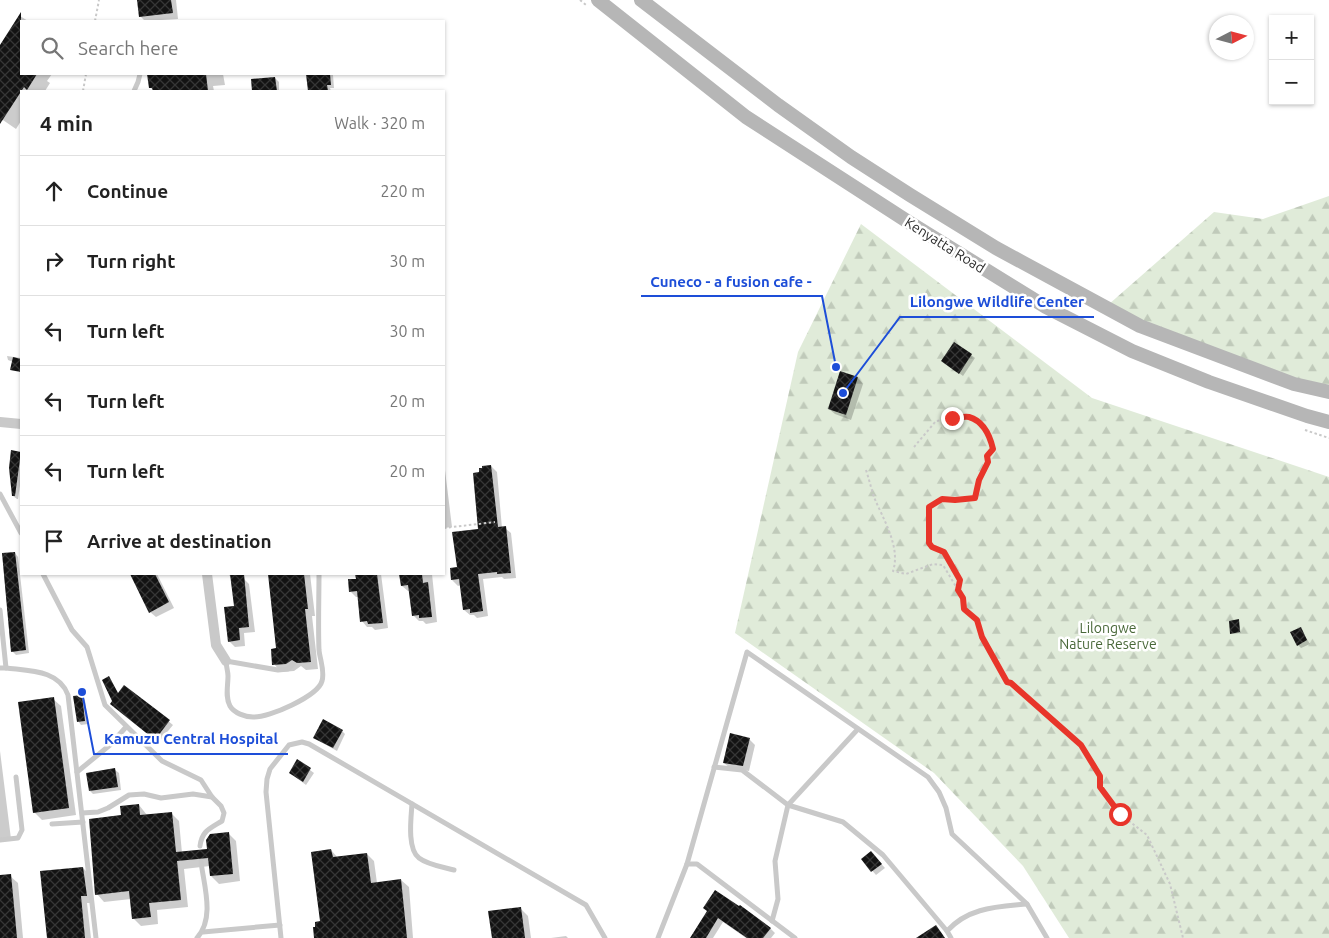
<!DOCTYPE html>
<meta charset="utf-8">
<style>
:root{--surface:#fff;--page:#f6f6f6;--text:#222;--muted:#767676;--line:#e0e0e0}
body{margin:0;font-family:Ubuntu,sans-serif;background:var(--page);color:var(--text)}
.controls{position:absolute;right:15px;top:15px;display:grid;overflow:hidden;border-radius:0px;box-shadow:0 1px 4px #0004}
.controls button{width:45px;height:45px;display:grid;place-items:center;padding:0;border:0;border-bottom:1px solid var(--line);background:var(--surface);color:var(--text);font:25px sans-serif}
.compass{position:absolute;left:1209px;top:15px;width:45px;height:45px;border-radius:50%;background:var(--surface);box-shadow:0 1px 4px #0004;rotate:84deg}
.stop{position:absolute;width:15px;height:15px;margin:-11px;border:4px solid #e8352a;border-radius:50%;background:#fff}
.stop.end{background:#e8352a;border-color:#fff;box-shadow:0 1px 5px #0008}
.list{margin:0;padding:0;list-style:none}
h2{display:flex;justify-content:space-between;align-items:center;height:65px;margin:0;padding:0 20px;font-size:21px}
h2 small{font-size:16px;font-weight:400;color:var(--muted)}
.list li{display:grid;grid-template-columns:32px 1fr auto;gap:15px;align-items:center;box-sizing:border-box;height:70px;padding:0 20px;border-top:1px solid var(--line)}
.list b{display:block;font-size:19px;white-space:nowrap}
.list em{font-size:16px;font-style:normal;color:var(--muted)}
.icon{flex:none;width:28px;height:28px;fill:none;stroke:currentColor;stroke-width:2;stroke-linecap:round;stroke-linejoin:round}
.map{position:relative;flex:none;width:1329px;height:938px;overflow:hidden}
.search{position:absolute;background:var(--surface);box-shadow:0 1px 4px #0004;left:20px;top:20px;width:425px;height:55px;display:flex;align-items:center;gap:12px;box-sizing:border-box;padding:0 18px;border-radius:0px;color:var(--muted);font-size:19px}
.panel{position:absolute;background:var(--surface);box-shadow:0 1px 4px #0004;left:20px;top:90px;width:425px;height:485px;border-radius:0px}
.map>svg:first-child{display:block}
.forest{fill:url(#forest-firs)}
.shadow{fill:#0003}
.building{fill:url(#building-cross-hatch)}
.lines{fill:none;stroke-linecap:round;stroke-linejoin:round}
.path{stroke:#c9c9c9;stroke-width:2;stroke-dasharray:2.5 2.5;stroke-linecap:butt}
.lane{stroke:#c9c9c9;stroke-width:5}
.street{stroke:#c9c9c9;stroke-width:10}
.secondary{stroke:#b6b6b6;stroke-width:14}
.route{stroke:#e8352a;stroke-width:6}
.labels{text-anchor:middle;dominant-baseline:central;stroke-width:5;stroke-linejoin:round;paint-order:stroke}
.street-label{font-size:14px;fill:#2c2c2c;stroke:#fff}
.park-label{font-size:14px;fill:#496839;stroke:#fff}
.leader{fill:none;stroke:#1d4ed8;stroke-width:2}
.callout-dot{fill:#1d4ed8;stroke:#fff;stroke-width:2}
.callout-label{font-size:15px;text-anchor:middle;font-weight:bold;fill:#1d4ed8;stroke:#fff;stroke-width:5;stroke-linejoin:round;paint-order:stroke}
</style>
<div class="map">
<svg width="1329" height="938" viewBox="0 0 1329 938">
<defs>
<pattern id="forest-firs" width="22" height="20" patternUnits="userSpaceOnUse" patternTransform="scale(1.25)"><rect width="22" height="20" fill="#e0ebd9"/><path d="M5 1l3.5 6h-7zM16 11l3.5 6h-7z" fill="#c0caba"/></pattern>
<pattern id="building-cross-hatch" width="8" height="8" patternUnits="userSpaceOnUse" patternTransform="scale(1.25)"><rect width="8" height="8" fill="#131313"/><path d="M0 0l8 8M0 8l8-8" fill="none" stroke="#363636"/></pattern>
</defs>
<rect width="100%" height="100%" fill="#fff"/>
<g class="forest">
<polygon points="1329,196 1329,397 1100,312 1214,212 1263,219"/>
<polygon points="861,224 1092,398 1329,477 1329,938 1069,938 1023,866 934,773 735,633 798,352"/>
</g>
<g class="shadow">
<polygon points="138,0 176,0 178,19 145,21 140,16"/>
<polygon points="20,16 28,21 21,21 21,74 52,74 47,81 50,83 45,91 21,91 21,121 16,129 0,118 0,46"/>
<polygon points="152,74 223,74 225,85 213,86 214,91 154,91 150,87"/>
<polygon points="307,74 331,74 333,75 334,88 330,88 331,91 309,91"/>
<polygon points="275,78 279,82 279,91 254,91 252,80"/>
<polygon points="971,355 975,358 963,376 943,361"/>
<polygon points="7,356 21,358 21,372 12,369 13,362 8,360"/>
<polygon points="841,373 858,378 863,384 851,420 835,414 829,409"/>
<polygon points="21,453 21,479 18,499 17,499 13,496"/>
<polygon points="444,462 452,527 444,528"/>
<polygon points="491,466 497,472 502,528 505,528 511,533 516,578 504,579 502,577 483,579 488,616 477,618 474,615 470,615 464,610 461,585 458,586 452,580 480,530 481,473"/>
<polygon points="15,553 18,557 29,653 16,655 12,651"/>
<polygon points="136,574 157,574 174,608 156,617 150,612 132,576"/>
<polygon points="228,574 239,574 239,579 243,578 249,584 255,632 244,633 245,646 235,647 229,641 235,607 233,579"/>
<polygon points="269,574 310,574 315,616 312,616 318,669 306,670 301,666 294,671 281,672 274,664 277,649"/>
<polygon points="356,574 381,574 388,628 375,630 372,627 367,627 362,621 359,597 356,597 350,591 357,580"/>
<polygon points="408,574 432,574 437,622 426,624 423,621 419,621 413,615 410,591 408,591 402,586 401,575"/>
<polygon points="1238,621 1241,633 1233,634 1232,633"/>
<polygon points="1300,628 1310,644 1301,648 1298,645"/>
<polygon points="108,678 119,694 144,701 173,725 159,742 115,707"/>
<polygon points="82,696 85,700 88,724 81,725 78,721"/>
<polygon points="53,699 61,706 76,815 42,820 34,812"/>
<polygon points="342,731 345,734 337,751 314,738"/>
<polygon points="749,739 755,745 749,771 730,768 724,763"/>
<polygon points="0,751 11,839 0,840"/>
<polygon points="298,761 314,773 306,785 290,773"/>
<polygon points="115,770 119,773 121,790 93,794 90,791"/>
<polygon points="139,805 147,815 171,813 179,821 182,853 208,850 228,833 236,841 240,881 219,884 211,876 210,866 184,869 188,907 157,910 158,924 141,926 133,918 131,899 104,902 97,894 123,816"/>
<polygon points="331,850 338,858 367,854 374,861 377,883 401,880 409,887 413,938 316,938 321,922"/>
<polygon points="874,856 885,868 876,875 862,859"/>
<polygon points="83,868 90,875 93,903 87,903 91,938 49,938"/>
<polygon points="10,876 18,883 23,938 0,938 0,877"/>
<polygon points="520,908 528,916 531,938 493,938"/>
<polygon points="708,911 770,928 775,933 771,938 746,938 723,922 713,938 691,938"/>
<polygon points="566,936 568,938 551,938"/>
</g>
<g class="building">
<polygon points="137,0 171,0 173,13 139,17"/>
<polygon points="21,12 21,74 37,74 27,90 24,87 0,124 0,45"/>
<polygon points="147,74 206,74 208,91 153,91 152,88 149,88"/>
<polygon points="306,74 330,74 331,85 327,85 328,91 308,91"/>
<polygon points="275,77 277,91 252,91 251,79"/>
<polygon points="954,342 972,354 959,374 941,361"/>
<polygon points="13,357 21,359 21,372 10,370"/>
<polygon points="840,371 858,377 846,415 828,409"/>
<polygon points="11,450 21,452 15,496 12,496 9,468"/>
<polygon points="491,465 498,527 506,526 511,573 497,574 497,572 478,574 483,611 470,613 470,609 463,610 459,579 451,580 450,568 457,567 452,532 478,529 473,473 479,472 479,468 482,468 482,466"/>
<polygon points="15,552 26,650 11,652 2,553"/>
<polygon points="130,574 155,574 169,602 149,613"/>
<polygon points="230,574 244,574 249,627 239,628 240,640 228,642 224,607 234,606"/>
<polygon points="268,574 304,574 308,609 305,609 311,662 297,663 292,660 286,664 272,665 271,649 276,648"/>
<polygon points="355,574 377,574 383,623 368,624 367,621 360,622 357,591 349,592 348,579 356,579"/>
<polygon points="399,574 422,574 423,583 428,582 432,617 419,618 419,615 412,616 408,585 401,586"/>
<polygon points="1239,619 1240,632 1230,634 1229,621"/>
<polygon points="1301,627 1307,640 1297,646 1290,632"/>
<polygon points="109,676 118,693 124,685 170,720 155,740 110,704 112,701 102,680"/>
<polygon points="82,695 85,721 77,722 73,696"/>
<polygon points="54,697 69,808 33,813 18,702"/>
<polygon points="323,719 343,730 333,748 313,738"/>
<polygon points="730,733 750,738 743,766 723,763"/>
<polygon points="297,759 311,768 303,782 289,773"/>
<polygon points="115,768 118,787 89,791 86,773"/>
<polygon points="139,804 140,815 172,812 176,852 207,849 206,840 210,834 229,832 233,874 210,876 208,858 177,861 181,900 149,903 151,917 132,919 129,891 95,895 89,819 121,815 120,806"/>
<polygon points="331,849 333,857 367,853 371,883 401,879 407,938 314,938 313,927 315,927 315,922 320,921 311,852"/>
<polygon points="871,851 882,864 871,872 861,859"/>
<polygon points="83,867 87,896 81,896 85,938 47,938 40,871"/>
<polygon points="11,874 17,938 0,938 0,875"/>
<polygon points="715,890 739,906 740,905 771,928 763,938 747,938 718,918 706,938 690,938 707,911 703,908"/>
<polygon points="521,907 525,938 492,938 488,911"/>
<polygon points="936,925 945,938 916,938"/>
</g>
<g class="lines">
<g class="path">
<polyline points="580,0 586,5"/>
<polyline points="95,21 99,0"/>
<polyline points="83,91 86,74"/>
<polyline points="1305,430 1329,438"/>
<path d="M914 447 936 421C945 420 958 415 967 416 982 419 990 437 993 449L987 456 988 462 979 480 975 498 955 500 942 499 929 507V543L932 547 944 552 960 580 958 590 963 598 965 609 977 619 982 637 1007 682 1011 683 1081 745 1100 775 1099 787 1120 814 1147 835 1170 884 1183 938"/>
<path d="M866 470C869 479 871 488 874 497 883 519 901 547 893 571L906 574 933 564 943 565 958 590"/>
<polyline points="444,528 495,522"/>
</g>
<g class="lane">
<polyline points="134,91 138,82 140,74"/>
<polyline points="0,494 21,533"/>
<path d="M43 574 72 630 87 647 105 705 162 761 201 780 212 797 221 806 224 813 222 821C209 829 202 831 200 846"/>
<polyline points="0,610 6,668"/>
<path d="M293 664 288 669 278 670 226 661C226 666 228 671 228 676 228 686 225 697 230 706 234 713 245 717 253 717 269 718 318 696 322 681 325 671 320 660 319 650 318 625 319 599 319 574"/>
<path d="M0 668H6C30 671 59 670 68 695L96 938"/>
<polyline points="714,767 742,770 788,805 843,822 883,855 947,931 951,938"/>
<polyline points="77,772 110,745 126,727"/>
<path d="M412 804C411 818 407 849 419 858 428 865 443 867 454 870"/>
<polyline points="82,813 98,812 108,808 129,795 144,794 161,798 193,794 212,797"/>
<polyline points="52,824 83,822"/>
<polyline points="0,840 18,838 22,830 16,777"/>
<polyline points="687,864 747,652 928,777 939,792 946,808 952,834 1027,904 1047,938"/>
<polyline points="772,921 778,899 775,861 788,805 858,729"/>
<path d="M947 931C969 907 997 907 1027 904"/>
<polyline points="203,932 280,925"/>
<path d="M197 938C215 918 204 886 201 862"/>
<polyline points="281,938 266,792 267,779 270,769 289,745 302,742 309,744 586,905 605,938"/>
<polyline points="658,938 687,864 697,864 795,938"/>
</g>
<g class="street">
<polyline points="0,422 21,424"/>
<polyline points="207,574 216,645 226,661"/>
</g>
<g class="secondary">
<polyline points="598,0 746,117 910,223 1046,307 1132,351 1209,382 1307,416 1329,422"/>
<polyline points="641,0 778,105 851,157 910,195 996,248 1140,326 1294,384 1329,392"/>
</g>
</g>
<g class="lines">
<path class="route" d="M952 418C957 418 964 416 969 417 983 421 990 436 993 449L987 456 988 462 979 480 975 498 955 500 942 499 929 507V543L932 547 944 552 960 580 958 590 963 598 964 609 977 620 982 637 1007 682 1011 683 1081 745 1100 776V787L1120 814"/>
</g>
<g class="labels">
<g class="street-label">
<text transform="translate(945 245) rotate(32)">Kenyatta Road</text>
</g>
<g class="park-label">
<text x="1108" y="628">Lilongwe<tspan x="1108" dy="16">Nature Reserve</tspan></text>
</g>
</g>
<path class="leader" d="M836 367L822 296H641M843 393L900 317H1094M82 692L94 754H288"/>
<g class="callout-dot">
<circle cx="836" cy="367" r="5"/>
<circle cx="843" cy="393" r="5"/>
<circle cx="82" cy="692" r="5"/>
</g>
<g class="callout-label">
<text x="731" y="287">Cuneco - a fusion cafe -</text>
<text x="997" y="307">Lilongwe Wildlife Center</text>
<text x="191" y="744">Kamuzu Central Hospital</text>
</g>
</svg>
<div class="controls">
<button>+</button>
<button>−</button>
</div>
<svg class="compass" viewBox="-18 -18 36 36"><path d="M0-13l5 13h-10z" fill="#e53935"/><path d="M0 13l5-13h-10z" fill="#767676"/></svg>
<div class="stop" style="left:1120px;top:814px"></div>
<div class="stop end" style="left:952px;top:418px"></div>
<div class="search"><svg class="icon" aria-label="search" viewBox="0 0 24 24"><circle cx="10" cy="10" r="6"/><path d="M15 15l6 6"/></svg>Search here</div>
<section class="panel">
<h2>4 min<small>Walk · 320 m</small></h2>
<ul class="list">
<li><svg class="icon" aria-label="ahead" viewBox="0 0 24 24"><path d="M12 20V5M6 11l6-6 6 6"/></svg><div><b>Continue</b></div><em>220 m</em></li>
<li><svg class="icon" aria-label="right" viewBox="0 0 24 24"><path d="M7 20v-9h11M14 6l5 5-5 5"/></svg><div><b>Turn right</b></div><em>30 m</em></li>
<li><svg class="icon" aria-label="left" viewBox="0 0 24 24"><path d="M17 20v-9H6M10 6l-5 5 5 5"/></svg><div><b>Turn left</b></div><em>30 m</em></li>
<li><svg class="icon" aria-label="left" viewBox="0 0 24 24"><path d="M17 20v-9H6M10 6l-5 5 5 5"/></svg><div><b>Turn left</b></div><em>20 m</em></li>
<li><svg class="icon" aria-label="left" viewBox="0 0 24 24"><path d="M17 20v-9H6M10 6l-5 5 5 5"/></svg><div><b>Turn left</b></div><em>20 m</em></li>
<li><svg class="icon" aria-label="arrive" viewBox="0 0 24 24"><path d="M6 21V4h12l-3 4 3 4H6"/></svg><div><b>Arrive at destination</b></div></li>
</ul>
</section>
</div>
